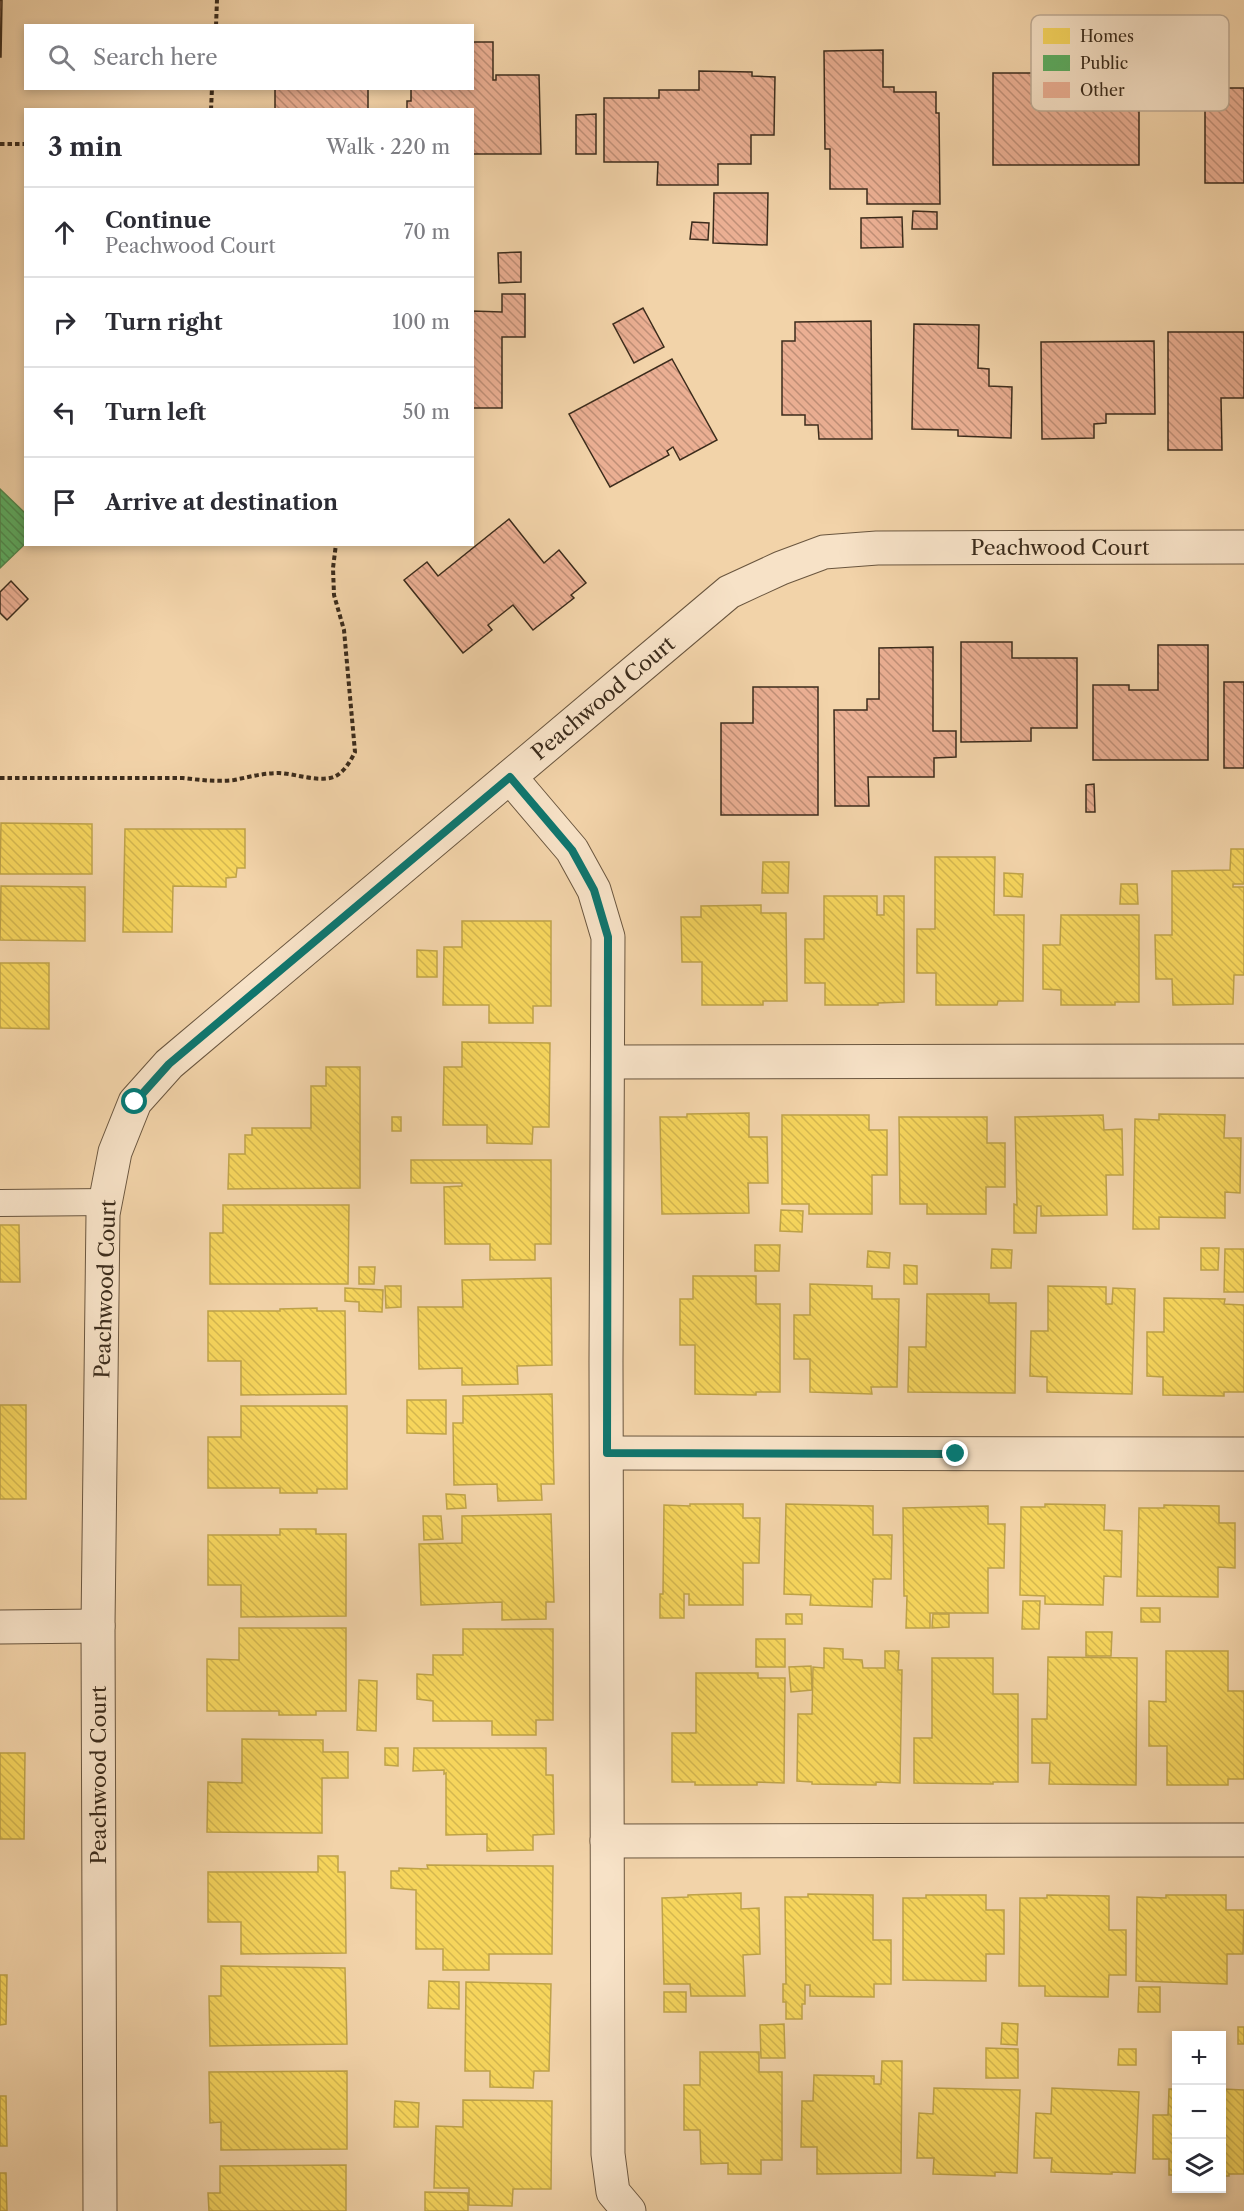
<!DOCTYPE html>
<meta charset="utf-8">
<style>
:root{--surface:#fff;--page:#f2f2f3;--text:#2b2b33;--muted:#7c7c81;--line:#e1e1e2}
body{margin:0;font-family:"Libre Caslon Text",serif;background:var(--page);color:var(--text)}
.controls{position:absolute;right:18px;bottom:18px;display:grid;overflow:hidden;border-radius:0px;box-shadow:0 3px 9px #0003}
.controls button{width:54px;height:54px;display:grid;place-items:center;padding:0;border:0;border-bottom:2px solid var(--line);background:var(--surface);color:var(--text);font:30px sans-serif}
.stop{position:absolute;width:18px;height:18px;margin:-14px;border:4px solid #0f766e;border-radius:50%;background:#fff}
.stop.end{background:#0f766e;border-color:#fff;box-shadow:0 2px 6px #0008}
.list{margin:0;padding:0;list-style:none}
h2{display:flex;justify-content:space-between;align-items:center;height:78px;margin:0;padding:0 24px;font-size:26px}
h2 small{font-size:20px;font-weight:400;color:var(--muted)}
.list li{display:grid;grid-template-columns:39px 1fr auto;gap:18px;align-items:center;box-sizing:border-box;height:90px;padding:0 24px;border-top:2px solid var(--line)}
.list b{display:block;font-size:22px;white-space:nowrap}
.list p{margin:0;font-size:20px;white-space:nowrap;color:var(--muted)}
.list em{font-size:20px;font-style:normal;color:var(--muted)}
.icon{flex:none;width:33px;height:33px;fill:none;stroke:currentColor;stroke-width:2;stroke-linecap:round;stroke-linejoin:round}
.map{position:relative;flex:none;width:1244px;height:2211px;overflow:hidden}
.search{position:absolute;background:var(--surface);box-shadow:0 3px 9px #0003;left:24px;top:24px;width:450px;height:66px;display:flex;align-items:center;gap:15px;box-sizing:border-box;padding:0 21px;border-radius:0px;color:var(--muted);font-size:22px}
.panel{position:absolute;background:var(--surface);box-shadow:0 3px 9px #0003;left:24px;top:108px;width:450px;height:438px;border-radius:0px}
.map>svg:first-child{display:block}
.homes{fill:url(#homes-back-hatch);stroke:#bea249;stroke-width:1.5}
.public{fill:url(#public-back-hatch);stroke:#51874c;stroke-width:1.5}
.building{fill:url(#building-back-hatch);stroke:#3c2c1c;stroke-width:1.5}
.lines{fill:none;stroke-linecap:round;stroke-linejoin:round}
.lane-casing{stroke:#6a563f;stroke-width:28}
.street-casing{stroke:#6a563f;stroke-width:35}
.path{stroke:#3c2c1c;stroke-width:4;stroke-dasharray:4.5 3;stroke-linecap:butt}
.lane{stroke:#f7e2c7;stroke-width:26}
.street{stroke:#f7e2c7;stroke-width:33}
.route{stroke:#0f766e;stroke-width:8}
.labels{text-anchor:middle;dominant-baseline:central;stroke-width:6;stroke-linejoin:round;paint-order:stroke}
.street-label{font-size:21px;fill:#3c2c1c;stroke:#f7e2c7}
.key{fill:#f7e2c7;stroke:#bfab94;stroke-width:1.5}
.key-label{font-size:16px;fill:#3c2c1c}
</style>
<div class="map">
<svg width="1244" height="2211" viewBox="0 0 1244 2211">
<defs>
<pattern id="homes-back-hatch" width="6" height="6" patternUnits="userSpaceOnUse" patternTransform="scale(1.5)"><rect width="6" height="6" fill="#f6d55c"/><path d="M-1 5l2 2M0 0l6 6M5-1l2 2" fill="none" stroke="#d4b74f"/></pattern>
<pattern id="public-back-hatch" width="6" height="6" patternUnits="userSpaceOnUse" patternTransform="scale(1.5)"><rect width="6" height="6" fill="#5aae61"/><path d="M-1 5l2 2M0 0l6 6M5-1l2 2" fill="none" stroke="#4c8e4f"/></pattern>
<pattern id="building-back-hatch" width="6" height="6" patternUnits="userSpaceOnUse" patternTransform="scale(1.5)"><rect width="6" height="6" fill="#ebaf93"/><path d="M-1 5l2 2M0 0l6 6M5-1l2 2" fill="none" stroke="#c08f77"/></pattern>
</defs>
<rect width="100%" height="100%" fill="#f2d3a9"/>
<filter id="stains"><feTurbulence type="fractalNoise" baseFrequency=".00333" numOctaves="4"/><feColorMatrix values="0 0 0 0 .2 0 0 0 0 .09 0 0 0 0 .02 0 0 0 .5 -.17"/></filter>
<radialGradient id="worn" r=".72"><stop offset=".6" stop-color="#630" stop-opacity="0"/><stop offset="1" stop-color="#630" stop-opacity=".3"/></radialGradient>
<g class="homes">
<polygon points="1,823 92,824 92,874 0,874"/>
<polygon points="125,829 245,829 245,868 237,868 236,877 226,878 226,887 173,886 172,932 123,932"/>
<polygon points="1231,849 1244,849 1244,884 1233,884 1233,887 1244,887 1244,975 1234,975 1233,1004 1173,1005 1172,979 1156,979 1155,935 1172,935 1172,871 1230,870"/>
<polygon points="935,857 995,857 994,915 1024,915 1023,1001 998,1001 997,1005 936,1005 936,973 917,973 917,929 935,929"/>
<polygon points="763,862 789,862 788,893 762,893"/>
<polygon points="1004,873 1023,874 1022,897 1004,896"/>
<polygon points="1121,884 1137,884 1138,904 1120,904"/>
<polygon points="1,886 85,887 85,941 0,940"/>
<polygon points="824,896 877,896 877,915 884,915 884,896 904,896 904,1002 878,1003 878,1005 825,1005 825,983 805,983 805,939 824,939"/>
<polygon points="761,905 761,913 786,913 787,1001 763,1001 763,1005 702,1005 702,962 682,962 681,917 701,917 701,906"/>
<polygon points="1061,915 1139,915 1139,1002 1115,1002 1115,1005 1061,1005 1061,990 1043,989 1043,945 1060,945"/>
<polygon points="462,921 551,921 551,1006 533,1006 533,1023 489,1023 489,1005 443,1005 444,947 462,947"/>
<polygon points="417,950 437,951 437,977 417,977"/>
<polygon points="0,963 49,963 49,1029 0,1028"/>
<polygon points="462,1042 550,1043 549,1127 533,1127 532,1144 487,1143 487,1125 443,1125 444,1067 462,1067"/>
<polygon points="326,1067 360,1067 360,1188 228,1189 229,1154 245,1154 245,1135 252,1135 252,1128 311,1128 311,1086 326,1086"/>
<polygon points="749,1113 749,1137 767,1137 768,1183 748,1183 749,1213 662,1214 660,1117 687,1117 687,1114"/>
<polygon points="1159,1114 1225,1115 1224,1138 1241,1138 1240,1193 1225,1192 1225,1218 1159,1217 1159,1229 1133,1229 1135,1119 1159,1120"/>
<polygon points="782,1115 869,1115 869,1130 887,1130 887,1175 872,1175 872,1214 809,1214 809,1204 782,1204"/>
<polygon points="1103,1115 1104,1130 1122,1129 1123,1175 1106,1175 1107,1215 1041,1216 1041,1206 1037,1206 1036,1233 1014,1233 1014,1204 1017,1205 1015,1117"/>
<rect x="392" y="1117" width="9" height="14"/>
<polygon points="899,1117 987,1117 987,1143 1005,1143 1005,1187 986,1187 986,1214 927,1214 927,1204 900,1204"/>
<polygon points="411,1160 551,1160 551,1244 535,1244 535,1260 490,1260 490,1244 445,1244 444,1187 462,1186 462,1183 411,1183"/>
<polygon points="223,1205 349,1205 348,1284 210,1284 210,1233 223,1233"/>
<polygon points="781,1210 803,1211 802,1232 780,1231"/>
<polygon points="0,1225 19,1225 20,1282 0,1282"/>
<polygon points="755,1245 780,1245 779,1271 755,1271"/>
<polygon points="1201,1248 1219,1248 1218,1270 1201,1270"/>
<polygon points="992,1249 1012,1250 1011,1268 991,1268"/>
<polygon points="1225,1249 1244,1249 1244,1292 1224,1292"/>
<polygon points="868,1251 890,1253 889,1268 867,1267"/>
<polygon points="904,1265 917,1266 917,1284 904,1284"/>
<polygon points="359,1267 375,1267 374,1284 359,1284"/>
<polygon points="693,1276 756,1276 756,1304 780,1304 780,1392 756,1392 756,1395 695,1394 695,1345 680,1345 680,1299 693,1299"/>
<polygon points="551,1278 552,1365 517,1366 518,1384 462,1385 462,1368 419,1369 418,1307 463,1307 462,1280"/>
<polygon points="810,1284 872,1286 872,1299 899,1299 897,1387 871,1387 872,1394 810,1392 810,1359 794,1359 794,1315 810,1315"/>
<polygon points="385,1286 401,1286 401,1307 386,1308"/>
<polygon points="1048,1286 1106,1287 1106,1304 1112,1304 1113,1288 1135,1289 1132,1394 1047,1392 1047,1377 1030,1376 1031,1331 1048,1331"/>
<polygon points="345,1288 383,1290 382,1312 359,1311 359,1302 345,1301"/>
<polygon points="927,1294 989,1294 989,1303 1016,1303 1015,1393 908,1392 909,1347 926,1347"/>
<polygon points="1164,1298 1225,1299 1224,1304 1244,1305 1244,1392 1224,1392 1224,1396 1163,1395 1163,1377 1147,1376 1147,1332 1164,1332"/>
<polygon points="317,1308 317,1311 345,1311 346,1394 241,1395 241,1361 208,1361 208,1311 280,1311 280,1309"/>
<polygon points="552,1394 554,1484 541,1484 542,1500 498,1501 497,1484 454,1485 453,1423 463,1423 463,1396"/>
<polygon points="407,1400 446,1400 446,1434 407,1433"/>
<rect x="0" y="1405" width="26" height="94"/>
<polygon points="241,1406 347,1406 347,1489 317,1489 317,1493 280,1493 280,1488 208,1488 208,1437 241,1437"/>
<polygon points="446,1494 465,1495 466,1508 447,1509"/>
<polygon points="690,1504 743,1504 743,1518 760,1518 759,1563 743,1563 743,1605 689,1605 689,1594 684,1594 684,1618 660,1618 660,1594 663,1594 664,1505 690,1506"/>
<polygon points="786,1504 873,1506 873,1535 892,1535 891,1579 873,1579 872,1607 810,1605 811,1595 784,1594"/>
<polygon points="1045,1504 1105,1505 1104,1530 1122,1531 1121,1577 1104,1576 1103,1605 1045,1604 1045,1596 1020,1595 1021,1507 1045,1507"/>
<polygon points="1164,1505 1219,1506 1219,1523 1235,1523 1235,1568 1218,1567 1218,1597 1137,1596 1139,1508 1164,1508"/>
<polygon points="988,1506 988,1524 1005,1524 1004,1568 988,1568 988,1613 930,1613 930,1628 906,1628 907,1596 904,1596 903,1508"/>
<polygon points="551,1514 554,1602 546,1602 546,1619 502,1620 502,1602 421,1605 419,1544 462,1543 462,1516"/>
<polygon points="423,1516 441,1516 443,1539 424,1540"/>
<polygon points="280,1529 316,1529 316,1534 346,1534 346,1616 241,1617 241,1585 208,1585 208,1535 280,1535"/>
<polygon points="1023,1601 1040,1601 1039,1629 1022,1629"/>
<rect x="1141" y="1608" width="19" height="14"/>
<rect x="786" y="1614" width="16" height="10"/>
<polygon points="933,1614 949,1614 949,1627 932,1628"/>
<polygon points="239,1628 346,1628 346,1711 316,1711 316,1715 279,1715 279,1711 207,1711 207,1659 239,1660"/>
<polygon points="463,1629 553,1629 553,1720 536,1720 536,1735 492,1735 492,1721 433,1721 433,1701 417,1699 417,1674 433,1675 433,1655 463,1655"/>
<polygon points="1086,1632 1112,1632 1111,1656 1086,1656"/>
<rect x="756" y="1639" width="29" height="28"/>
<polygon points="824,1648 843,1649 843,1659 862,1660 863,1668 885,1668 885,1651 899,1651 898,1670 902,1670 900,1783 876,1782 876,1785 812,1784 812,1782 797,1781 798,1714 812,1714 813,1667 824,1668"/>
<polygon points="1166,1651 1228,1651 1228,1691 1244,1691 1244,1779 1228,1779 1228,1785 1167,1785 1167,1746 1149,1746 1149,1701 1166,1702"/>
<polygon points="1048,1657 1137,1658 1136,1785 1049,1784 1050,1763 1032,1763 1032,1719 1047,1719"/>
<polygon points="932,1658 993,1658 993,1694 1018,1694 1018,1782 993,1782 993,1784 914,1783 914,1738 932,1738"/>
<polygon points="811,1666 812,1690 791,1692 789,1667"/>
<polygon points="696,1673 758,1673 758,1678 785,1678 784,1783 757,1782 757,1785 695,1785 695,1782 672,1782 672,1733 696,1733"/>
<polygon points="359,1680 377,1681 376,1731 357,1730"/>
<polygon points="242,1739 323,1740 323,1752 348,1752 348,1778 322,1778 322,1833 207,1832 208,1782 242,1783"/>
<polygon points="385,1748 398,1748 398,1766 385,1765"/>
<polygon points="414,1748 546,1748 546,1775 553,1775 554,1834 533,1835 533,1850 487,1851 487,1834 446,1835 446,1773 444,1774 444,1770 413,1771"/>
<polygon points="0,1753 25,1753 24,1839 0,1839"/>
<polygon points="318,1856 338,1856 338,1872 345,1872 346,1953 241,1954 241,1922 208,1922 208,1872 318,1872"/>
<polygon points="427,1865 553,1866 552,1954 489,1954 489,1970 443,1970 443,1949 416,1949 416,1890 391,1888 391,1871 399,1871 399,1868 428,1869"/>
<polygon points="741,1893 741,1909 759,1908 760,1954 743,1955 745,1996 691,1996 690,1984 664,1984 662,1898 688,1897 688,1895"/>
<polygon points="808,1894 873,1895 873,1940 891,1940 891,1984 874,1984 874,1997 810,1996 810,1985 805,1985 805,2004 802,2004 802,2019 786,2019 786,2002 783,2002 783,1984 786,1984 785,1897 808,1897"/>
<polygon points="926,1895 986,1895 986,1910 1004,1910 1004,1954 986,1954 986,1981 903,1980 903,1898 926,1898"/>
<polygon points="1047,1895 1109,1896 1109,1930 1126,1930 1126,1975 1109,1975 1108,1997 1045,1996 1045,1986 1019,1986 1020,1898 1047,1898"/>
<polygon points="1166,1895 1226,1895 1226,1910 1244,1910 1243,1954 1227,1954 1227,1984 1136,1981 1137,1897 1166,1898"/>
<polygon points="221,1966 345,1968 347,2044 210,2046 209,1996 221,1996"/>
<polygon points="0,1975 7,1975 6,2024 0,2025"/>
<polygon points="429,1981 459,1982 459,2009 428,2008"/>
<polygon points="466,1982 551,1984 549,2071 534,2071 533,2088 490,2087 490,2071 465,2071"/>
<polygon points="1139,1987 1160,1987 1160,2012 1138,2012"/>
<rect x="664" y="1992" width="22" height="20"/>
<polygon points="1002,2023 1018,2024 1017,2045 1001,2044"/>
<polygon points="784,2024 785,2058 761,2058 760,2025"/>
<rect x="1238" y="2027" width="6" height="17"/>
<polygon points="986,2048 1018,2049 1018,2078 986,2078"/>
<polygon points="1119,2049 1136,2049 1136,2065 1118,2065"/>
<polygon points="700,2052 759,2052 759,2072 782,2072 782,2160 761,2160 761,2174 728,2174 728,2163 701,2164 700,2130 684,2130 684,2085 700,2085"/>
<polygon points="882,2061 902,2061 901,2173 817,2174 817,2147 801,2147 802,2101 813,2101 814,2075 874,2076 874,2084 881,2084"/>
<polygon points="347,2071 347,2149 221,2150 221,2122 210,2123 209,2072"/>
<polygon points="934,2088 1020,2090 1017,2173 995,2172 995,2176 933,2174 934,2158 917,2158 919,2113 933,2114"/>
<polygon points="1052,2088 1139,2092 1135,2173 1112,2172 1112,2174 1107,2174 1051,2172 1052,2158 1034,2158 1036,2113 1051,2114"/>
<polygon points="1169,2089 1176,2089 1176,2175 1169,2175 1169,2159 1153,2159 1153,2115 1168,2115"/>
<polygon points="1222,2089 1244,2090 1244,2174 1229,2174 1229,2176 1222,2176"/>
<polygon points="0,2096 6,2096 7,2146 0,2146"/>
<polygon points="463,2100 552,2101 551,2189 513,2189 512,2206 469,2205 469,2188 434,2188 436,2126 463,2127"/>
<polygon points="395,2101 419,2103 418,2127 394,2127"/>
<polygon points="346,2165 346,2211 209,2211 208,2193 220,2193 220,2166"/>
<polygon points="0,2173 6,2173 7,2211 0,2211"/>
<polygon points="425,2192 468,2193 468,2211 425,2211"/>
</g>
<polygon class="public" points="0,489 26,514 26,543 0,568"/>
<g class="building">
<polygon points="0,0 2,0 1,57 0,57"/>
<polygon points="472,42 493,42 493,80 496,80 496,75 539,75 541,154 472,154 472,110 407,110 407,101 411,101 411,88 472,88"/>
<polygon points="883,50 883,87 894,87 894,92 936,92 936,113 939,113 940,204 867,204 867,189 830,189 830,149 825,149 824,51"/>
<polygon points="699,71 752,72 752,76 775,77 774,135 751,135 751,164 718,164 718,185 657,185 658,162 604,162 604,98 659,98 659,90 699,90"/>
<polygon points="1040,71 1061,71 1061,92 1087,92 1087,99 1139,99 1139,165 993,165 993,73 1040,73"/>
<rect x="275" y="88" width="93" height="22"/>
<rect x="1205" y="88" width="39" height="95"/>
<polygon points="596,114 596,154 576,154 576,115"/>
<polygon points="714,193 768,193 767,245 713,243"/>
<polygon points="913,211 937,212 937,229 912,229"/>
<polygon points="902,217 903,247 861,248 861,218"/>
<polygon points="692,222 709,223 708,240 690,239"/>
<polygon points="521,252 521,282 499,283 498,253"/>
<polygon points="502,294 525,294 525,337 502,337 502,408 472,408 472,311 502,312"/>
<polygon points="643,308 664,347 634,363 613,324"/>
<polygon points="871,321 872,439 819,439 818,425 805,425 805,415 782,415 782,341 795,341 795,322"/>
<polygon points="914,324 979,325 978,368 989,369 989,386 1012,387 1011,438 958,436 958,430 912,429"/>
<polygon points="1168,332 1244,332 1244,398 1221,398 1222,450 1168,450"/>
<polygon points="1154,341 1155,414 1106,414 1106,423 1094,424 1094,438 1042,439 1041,342"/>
<polygon points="672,359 717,440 680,460 673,447 667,451 669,455 610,487 569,414"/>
<polygon points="509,519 544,563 559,550 586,583 571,595 574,598 533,630 513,605 488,625 492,630 463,653 404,580 427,562 438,576"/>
<polygon points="11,581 28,599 7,620 0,613 0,592"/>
<polygon points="961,642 1012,642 1012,658 1077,658 1077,728 1031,728 1031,741 961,742"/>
<polygon points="1158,645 1208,645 1208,760 1093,760 1093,685 1129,685 1129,690 1158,690"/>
<polygon points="933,647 933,731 956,731 956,757 934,758 934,777 868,777 869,806 835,806 834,710 867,710 867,699 879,699 879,648"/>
<rect x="1224" y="682" width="20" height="86"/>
<polygon points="753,687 818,687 818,815 721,815 721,723 753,723"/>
<polygon points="1094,784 1095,812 1086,812 1086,785"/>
</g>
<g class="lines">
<defs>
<polyline id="lane" points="0,1203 106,1202"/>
<g id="street">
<polyline points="510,777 572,850 594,890 608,937 606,1362 608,2154 613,2192 629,2211"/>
<polyline points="608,1062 1244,1061"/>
<polyline points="607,1453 1244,1454"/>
<polyline points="0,1627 98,1626"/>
<polyline points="607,1841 1244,1840"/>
<polyline points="100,2211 98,1626 103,1214 115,1152 135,1102 169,1064 729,592 781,568 824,552 877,548 1244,547"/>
</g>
</defs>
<use href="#lane" class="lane-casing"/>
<use href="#street" class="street-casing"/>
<g class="path">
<polyline points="216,26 217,0"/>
<polyline points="211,110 212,88"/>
<polyline points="0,144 26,144"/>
<path d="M0 778H183C200 780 216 782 234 780 249 777 263 773 279 773 296 774 314 781 330 778 342 776 350 762 355 752L344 630 334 595 333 568 336 544"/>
</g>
<use href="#lane" class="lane"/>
<use href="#street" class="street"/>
</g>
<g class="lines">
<polyline class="route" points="135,1102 169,1064 510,777 572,850 594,890 608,937 607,1453 956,1454"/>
</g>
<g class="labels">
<g class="street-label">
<text x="1060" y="547">Peachwood Court</text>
<text transform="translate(603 698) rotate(-40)">Peachwood Court</text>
<text transform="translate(105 1289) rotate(-88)">Peachwood Court</text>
<text transform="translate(98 1775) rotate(-90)">Peachwood Court</text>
</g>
</g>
<rect x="1031" y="15" width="198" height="96" rx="9" class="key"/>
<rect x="1043" y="28" width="27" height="16" fill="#f6d55c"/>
<rect x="1043" y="55" width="27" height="16" fill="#5aae61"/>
<rect x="1043" y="82" width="27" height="16" fill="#ebaf93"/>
<g class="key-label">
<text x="1080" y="42">Homes</text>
<text x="1080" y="69">Public</text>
<text x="1080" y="96">Other</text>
</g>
<rect width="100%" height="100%" filter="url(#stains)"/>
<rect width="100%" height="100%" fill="url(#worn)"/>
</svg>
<div class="controls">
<button>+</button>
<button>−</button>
<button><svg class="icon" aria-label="layers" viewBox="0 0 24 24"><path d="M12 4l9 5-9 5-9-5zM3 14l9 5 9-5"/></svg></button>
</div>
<div class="stop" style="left:135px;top:1102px"></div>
<div class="stop end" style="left:956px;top:1454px"></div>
<div class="search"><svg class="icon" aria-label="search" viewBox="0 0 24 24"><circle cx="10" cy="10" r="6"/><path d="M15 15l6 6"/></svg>Search here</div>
<section class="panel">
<h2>3 min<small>Walk · 220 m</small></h2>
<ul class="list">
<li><svg class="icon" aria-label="ahead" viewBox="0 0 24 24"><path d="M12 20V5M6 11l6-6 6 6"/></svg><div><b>Continue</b><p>Peachwood Court</p></div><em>70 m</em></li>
<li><svg class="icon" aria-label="right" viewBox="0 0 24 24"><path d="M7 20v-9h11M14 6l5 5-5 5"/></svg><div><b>Turn right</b></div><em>100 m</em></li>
<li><svg class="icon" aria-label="left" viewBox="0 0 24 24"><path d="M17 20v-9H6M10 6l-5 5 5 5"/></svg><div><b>Turn left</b></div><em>50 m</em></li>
<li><svg class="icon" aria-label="arrive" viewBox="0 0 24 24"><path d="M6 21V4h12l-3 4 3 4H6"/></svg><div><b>Arrive at destination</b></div></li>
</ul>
</section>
</div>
